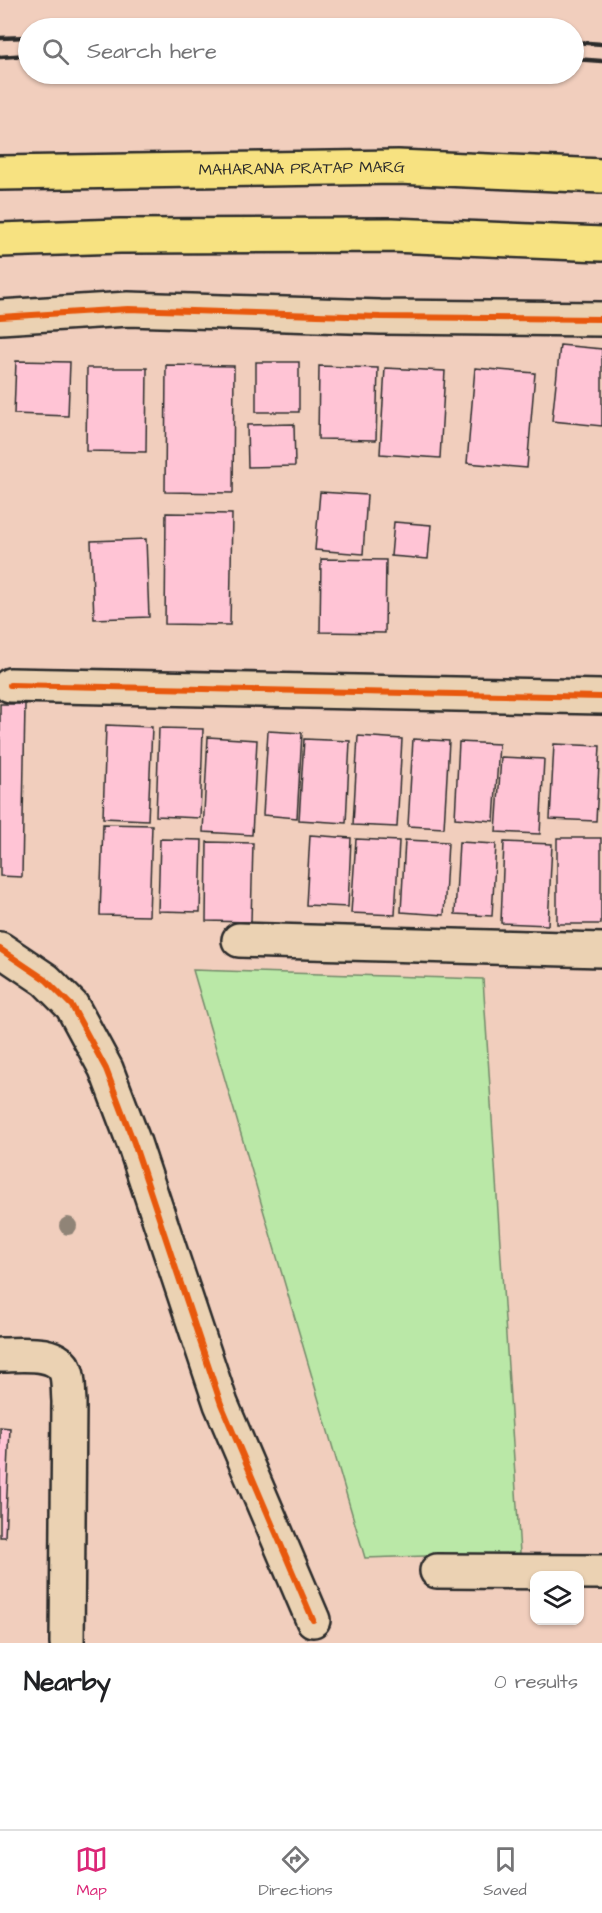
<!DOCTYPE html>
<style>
:root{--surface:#fff;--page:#f2f2f2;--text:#202124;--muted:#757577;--line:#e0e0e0;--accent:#db2777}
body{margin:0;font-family:"Architects Daughter",sans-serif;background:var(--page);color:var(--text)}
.controls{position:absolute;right:18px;bottom:18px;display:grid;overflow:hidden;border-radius:12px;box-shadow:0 2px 4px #0004}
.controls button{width:54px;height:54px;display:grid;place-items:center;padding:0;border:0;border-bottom:2px solid var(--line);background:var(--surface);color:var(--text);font:30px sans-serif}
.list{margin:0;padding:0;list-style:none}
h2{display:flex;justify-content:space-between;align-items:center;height:78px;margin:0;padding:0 24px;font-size:26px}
h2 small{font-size:20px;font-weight:400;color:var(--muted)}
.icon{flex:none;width:33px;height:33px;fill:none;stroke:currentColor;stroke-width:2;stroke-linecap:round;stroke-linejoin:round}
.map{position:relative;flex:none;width:602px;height:1643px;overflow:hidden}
.search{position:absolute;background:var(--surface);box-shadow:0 2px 4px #0004;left:18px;right:18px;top:18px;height:66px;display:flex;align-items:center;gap:15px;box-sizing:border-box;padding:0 21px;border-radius:33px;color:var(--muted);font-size:22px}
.sheet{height:186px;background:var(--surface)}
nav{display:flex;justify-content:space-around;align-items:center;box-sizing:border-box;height:84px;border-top:2px solid var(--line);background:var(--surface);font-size:16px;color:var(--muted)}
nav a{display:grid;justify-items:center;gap:3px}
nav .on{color:var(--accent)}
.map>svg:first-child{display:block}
.green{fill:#bae8a7;stroke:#728a69;stroke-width:1.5}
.building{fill:#ffc4d5;stroke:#2b2b2b;stroke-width:1.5}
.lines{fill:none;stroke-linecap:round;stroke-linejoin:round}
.minor-casing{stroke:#2b2b2b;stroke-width:38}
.major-casing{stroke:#2b2b2b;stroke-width:38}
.minor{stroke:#ebd2b3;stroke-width:33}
.major{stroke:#f7e281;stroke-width:33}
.rail{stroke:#2b2b2b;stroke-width:4.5}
.cycleway-casing{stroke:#ebd2b3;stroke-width:10}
.cycleway{stroke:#e8590c;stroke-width:6}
.tree{fill:#908477}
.labels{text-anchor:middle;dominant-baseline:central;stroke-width:4.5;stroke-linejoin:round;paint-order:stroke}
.street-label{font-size:16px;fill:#2b2b2b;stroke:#ebd2b3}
</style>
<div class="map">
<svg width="602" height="1643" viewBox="0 0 602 1643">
<rect width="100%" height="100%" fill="#f1cebd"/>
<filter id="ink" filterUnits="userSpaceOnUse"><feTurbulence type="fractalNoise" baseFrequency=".0167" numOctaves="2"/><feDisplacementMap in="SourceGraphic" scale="12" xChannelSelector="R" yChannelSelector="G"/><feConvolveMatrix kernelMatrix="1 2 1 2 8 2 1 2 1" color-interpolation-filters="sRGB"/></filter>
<g filter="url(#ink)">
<polygon class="green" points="193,970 483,979 520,1553 365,1558"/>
<g class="building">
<polygon points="560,345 602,349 602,426 552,421"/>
<polygon points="16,361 70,362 68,416 14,414"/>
<rect x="256" y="362" width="43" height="50"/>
<polygon points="166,365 234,366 233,493 165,492"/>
<polygon points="319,366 378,368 376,440 318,439"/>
<polygon points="87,368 147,368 146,452 86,451"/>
<polygon points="385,368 445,371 440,458 380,454"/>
<polygon points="475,368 535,373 527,468 467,463"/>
<polygon points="294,424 295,466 248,467 247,425"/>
<polygon points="320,492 367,495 363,554 315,550"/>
<polygon points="166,513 232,514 230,625 165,624"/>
<polygon points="394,522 431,525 428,559 391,556"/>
<polygon points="146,539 149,617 94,619 91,541"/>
<polygon points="321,559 386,560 385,633 320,632"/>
<polygon points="0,704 25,704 22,877 0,876"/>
<polygon points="106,725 152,727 148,820 103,818"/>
<polygon points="159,728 203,729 200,818 156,816"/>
<polygon points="268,731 302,733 297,818 263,815"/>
<polygon points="358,736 402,739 397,827 353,825"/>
<polygon points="208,737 257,740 252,835 203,832"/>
<polygon points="304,739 350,741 346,823 299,820"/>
<polygon points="413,739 449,741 444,828 408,826"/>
<polygon points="459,742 499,744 494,821 455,818"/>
<polygon points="554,744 600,746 596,821 550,819"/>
<polygon points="501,757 544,759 540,834 496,832"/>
<polygon points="103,824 152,825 149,916 100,915"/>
<polygon points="310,835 351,838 348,907 306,905"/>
<rect x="557" y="838" width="44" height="86"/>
<polygon points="160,839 202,840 200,912 158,911"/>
<polygon points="356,839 399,841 395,915 351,913"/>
<polygon points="405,840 448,842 444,915 401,912"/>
<polygon points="207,842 253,843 251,922 206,921"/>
<polygon points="459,842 496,844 492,916 455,914"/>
<polygon points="504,842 552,844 548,925 501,923"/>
<polygon points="0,1427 10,1428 5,1537 0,1537"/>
</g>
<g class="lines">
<defs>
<g id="minor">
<polyline points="0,317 128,309 380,317 602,319"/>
<polyline points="10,685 602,697"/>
<polyline points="239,940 602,950"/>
<polyline points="0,949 46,980 72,1006 106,1069 134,1143 221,1404 313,1620"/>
<path d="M0 1355C20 1355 57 1349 66 1372 69 1380 68 1392 69 1401L67 1643"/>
<polyline points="437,1571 602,1572"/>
</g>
<g id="major">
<path id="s1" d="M0 173 398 167 602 176"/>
<polyline points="0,240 120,236 392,235 602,244"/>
</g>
</defs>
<use href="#minor" class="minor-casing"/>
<use href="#major" class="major-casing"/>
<use href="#minor" class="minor"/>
<use href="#major" class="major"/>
<g class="rail">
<polyline points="0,38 28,37"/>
<polyline points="574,42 602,44"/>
<polyline points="0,57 28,55"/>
<polyline points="574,59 602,61"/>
</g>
<defs>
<g id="cycleway">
<polyline points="0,317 128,309 380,317 602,319"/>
<polyline points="10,685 602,697"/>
<polyline points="0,949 46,980 72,1006 106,1069 134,1143 221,1404 313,1620"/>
</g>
</defs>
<use href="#cycleway" class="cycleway-casing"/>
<use href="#cycleway" class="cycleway"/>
</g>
<circle class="tree" cx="68" cy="1226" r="9"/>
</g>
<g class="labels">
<g class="street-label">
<text stroke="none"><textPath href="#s1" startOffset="302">MAHARANA PRATAP MARG</textPath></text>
</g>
</g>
</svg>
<div class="controls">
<button><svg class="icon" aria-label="layers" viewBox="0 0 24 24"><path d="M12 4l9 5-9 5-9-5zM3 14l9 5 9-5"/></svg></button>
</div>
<div class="search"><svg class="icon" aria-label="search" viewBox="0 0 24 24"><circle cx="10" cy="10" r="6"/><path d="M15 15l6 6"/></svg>Search here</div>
</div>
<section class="sheet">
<h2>Nearby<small>0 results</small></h2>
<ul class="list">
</ul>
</section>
<nav>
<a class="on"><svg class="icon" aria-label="map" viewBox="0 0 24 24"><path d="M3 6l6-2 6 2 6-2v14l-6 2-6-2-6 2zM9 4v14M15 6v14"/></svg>Map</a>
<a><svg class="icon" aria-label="directions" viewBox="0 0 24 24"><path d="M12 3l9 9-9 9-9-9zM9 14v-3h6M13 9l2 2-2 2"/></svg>Directions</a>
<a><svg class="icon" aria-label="saved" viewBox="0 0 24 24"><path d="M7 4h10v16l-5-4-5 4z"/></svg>Saved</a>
</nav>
